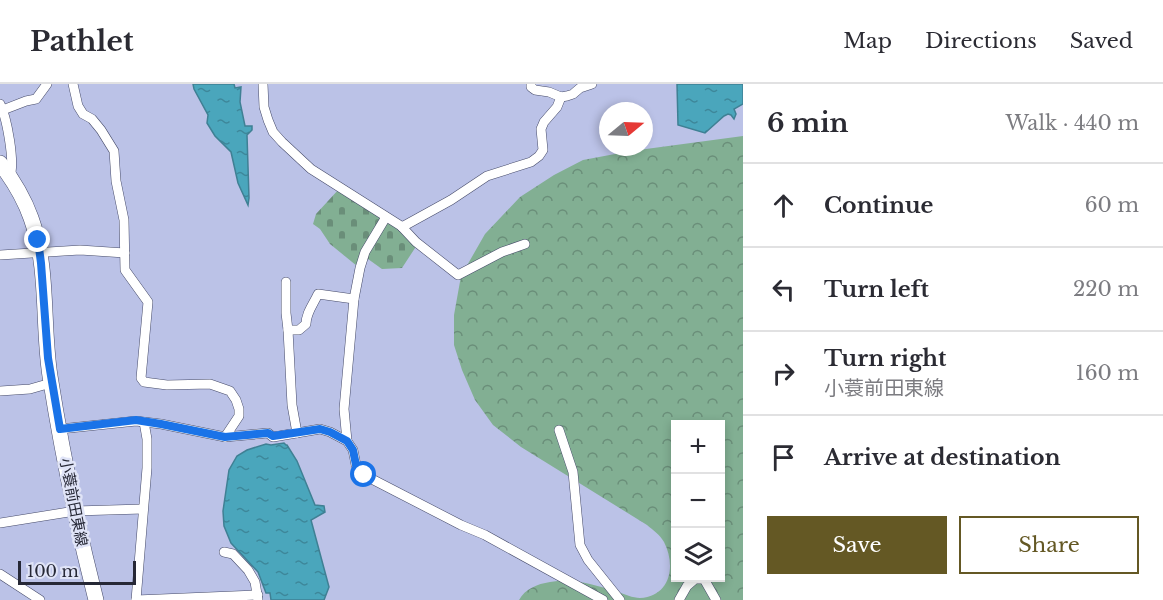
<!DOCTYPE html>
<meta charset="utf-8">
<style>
:root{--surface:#fff;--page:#f2f2f3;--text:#2b2b33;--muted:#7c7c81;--line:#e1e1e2;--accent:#645824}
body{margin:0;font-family:"Libre Baskerville","Noto Sans JP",serif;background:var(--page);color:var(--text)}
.controls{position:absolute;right:18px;bottom:18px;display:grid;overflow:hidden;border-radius:0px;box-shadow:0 3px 9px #0003}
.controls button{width:54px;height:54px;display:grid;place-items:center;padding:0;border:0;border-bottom:2px solid var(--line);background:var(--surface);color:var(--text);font:30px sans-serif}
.compass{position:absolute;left:599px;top:18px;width:54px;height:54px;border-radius:50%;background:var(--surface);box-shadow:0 3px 9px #0003;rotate:71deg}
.scale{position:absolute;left:18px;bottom:15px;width:118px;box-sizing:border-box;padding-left:6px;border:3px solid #262836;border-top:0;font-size:16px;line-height:21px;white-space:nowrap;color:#262836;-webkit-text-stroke:4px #e0e4f7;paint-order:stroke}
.stop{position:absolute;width:18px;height:18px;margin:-14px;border:4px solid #1a73e8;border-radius:50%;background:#fff}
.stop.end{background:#1a73e8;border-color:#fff;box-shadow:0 2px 6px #0008}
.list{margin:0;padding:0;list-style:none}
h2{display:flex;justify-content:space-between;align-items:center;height:78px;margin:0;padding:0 24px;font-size:26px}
h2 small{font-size:20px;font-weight:400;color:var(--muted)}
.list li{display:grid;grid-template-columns:39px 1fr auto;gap:18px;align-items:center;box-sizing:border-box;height:84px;padding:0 24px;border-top:2px solid var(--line)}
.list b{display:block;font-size:22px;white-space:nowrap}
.list p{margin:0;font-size:20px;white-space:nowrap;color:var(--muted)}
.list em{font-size:20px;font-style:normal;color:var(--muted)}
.actions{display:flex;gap:12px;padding:18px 24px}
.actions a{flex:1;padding:14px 0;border:2px solid var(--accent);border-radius:0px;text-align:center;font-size:21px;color:var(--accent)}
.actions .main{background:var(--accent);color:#fff}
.icon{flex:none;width:33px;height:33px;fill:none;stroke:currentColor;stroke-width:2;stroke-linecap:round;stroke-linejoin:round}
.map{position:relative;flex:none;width:743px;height:516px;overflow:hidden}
header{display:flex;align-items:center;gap:36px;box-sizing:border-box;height:84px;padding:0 30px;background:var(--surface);border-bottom:2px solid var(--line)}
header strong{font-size:28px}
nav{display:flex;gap:33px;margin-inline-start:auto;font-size:21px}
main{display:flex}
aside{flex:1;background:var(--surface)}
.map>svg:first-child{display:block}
.forest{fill:url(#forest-crowns);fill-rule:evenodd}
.cemetery{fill:url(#cemetery-stones)}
.water{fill:url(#water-ripples);stroke:#3f8094;stroke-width:1.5}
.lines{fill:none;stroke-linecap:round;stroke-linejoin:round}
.street-casing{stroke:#454a69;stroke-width:10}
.primary-casing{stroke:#454a69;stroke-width:16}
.street{stroke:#fff;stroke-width:9}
.primary{stroke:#fff;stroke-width:15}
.route{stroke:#1a73e8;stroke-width:8}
.labels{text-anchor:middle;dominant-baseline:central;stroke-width:5;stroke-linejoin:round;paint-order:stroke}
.street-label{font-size:15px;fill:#262836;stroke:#e0e4f7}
</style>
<header>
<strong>Pathlet</strong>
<nav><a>Map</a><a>Directions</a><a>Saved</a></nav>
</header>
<main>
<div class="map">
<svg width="743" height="516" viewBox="0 0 743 516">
<defs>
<pattern id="forest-crowns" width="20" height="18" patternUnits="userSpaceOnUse" patternTransform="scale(1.5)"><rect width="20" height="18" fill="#82af93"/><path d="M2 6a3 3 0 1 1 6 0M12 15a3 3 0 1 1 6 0" fill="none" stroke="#6a8e79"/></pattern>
<pattern id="cemetery-stones" width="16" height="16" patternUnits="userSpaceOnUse" patternTransform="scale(1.5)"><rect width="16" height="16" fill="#82af93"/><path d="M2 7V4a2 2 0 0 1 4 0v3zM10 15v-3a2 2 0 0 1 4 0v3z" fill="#6a8e79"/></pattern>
<pattern id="water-ripples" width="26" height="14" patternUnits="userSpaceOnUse" patternTransform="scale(1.5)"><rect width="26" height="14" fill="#4aa6bc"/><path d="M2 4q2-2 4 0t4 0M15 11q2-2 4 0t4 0" fill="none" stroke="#3d879a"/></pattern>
</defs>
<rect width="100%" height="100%" fill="#bbc2e7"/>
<path class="forest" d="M743 52V516H519C525 505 537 500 550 498 575 494 594 501 618 508 624 510 633 514 640 514 671 512 676 481 664 458 660 451 653 446 647 441L521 363 493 341 475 316 462 286 454 261V231L461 192 485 150 520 113 554 91 583 76 631 67ZM676 340H720V494H676Z"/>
<polygon class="cemetery" points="339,105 383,133 417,161 402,184 382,185 361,170 357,182 330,160 320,145 313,140 316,130"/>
<g class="water">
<polygon points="193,0 234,0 235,4 241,3 240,18 245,42 252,42 252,46 247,51 249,114 248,121 238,99 231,68 215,52 207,39 208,31 194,5"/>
<polygon points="677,0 743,0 743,20 734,25 736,30 734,35 731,31 728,30 724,32 705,49 678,41"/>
<polygon points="284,359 286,361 287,361 297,377 315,421 324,422 325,428 311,436 329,503 324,516 271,516 270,509 266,509 258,488 231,459 224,442 223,427 229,386 237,372 247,366 266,360 271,361"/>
</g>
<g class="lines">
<defs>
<g id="street">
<polyline points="73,0 78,22 83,30 92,35 101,46 114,67 116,97 124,136 125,186 148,218 141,294 144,298 167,301 210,300 230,307 236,316 239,325 239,332 225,353"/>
<polyline points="263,0 264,23 268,36 273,48 282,58 311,85 401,142 416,158 458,191 502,168 525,160"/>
<polyline points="531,0 531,3 535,6 549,8 561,13 567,12 573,10 580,4 592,0"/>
<path d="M0 20C7 34 15 78 10 92"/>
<polyline points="0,27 26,17 36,15 47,0"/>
<polyline points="402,143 451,116 487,92 531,78 539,72 543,66 541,45 544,38 557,23 561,13"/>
<polyline points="0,171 80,166 125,169"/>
<polyline points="286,198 286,229 288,246 292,321 297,349"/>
<path d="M288 246H299L306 240C306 229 313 221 318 210L354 215"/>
<polyline points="0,307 30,305 51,299"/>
<polyline points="60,345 136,337 161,340 225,353 268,349 273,353 320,345 330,348 347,357 353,366 356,381 364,391 461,441 485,451 603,516"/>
<polyline points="559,346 573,388 580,461 588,476 620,516"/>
<polyline points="347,357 344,325 354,215 360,184 365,168 386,133"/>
<polyline points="0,439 75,427 143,425"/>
<polyline points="224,468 233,470 248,486 255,498 258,516"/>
<polyline points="0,490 40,516"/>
<polyline points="136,516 147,384 147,355 144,338"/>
<polyline points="136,516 258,511"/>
<polyline points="679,516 687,502 695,495 704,495 716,516"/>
</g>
<path id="primary" d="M0 79C13 96 24 114 31 134 49 184 42 240 50 292 62 368 77 442 96 516"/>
</defs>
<use href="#street" class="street-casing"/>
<use href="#primary" class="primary-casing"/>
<use href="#street" class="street"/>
<use href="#primary" class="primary"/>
</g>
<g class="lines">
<polyline class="route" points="38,156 41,179 48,274 60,345 136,336 161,340 225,353 268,349 273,352 320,345 330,348 347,357 353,366 356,381 364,391"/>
</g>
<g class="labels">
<g class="street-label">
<text transform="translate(74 418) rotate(79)">小蓑前田東線</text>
</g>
</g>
</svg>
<div class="controls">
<button>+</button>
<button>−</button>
<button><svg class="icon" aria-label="layers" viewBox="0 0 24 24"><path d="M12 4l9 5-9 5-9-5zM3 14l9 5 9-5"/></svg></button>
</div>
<svg class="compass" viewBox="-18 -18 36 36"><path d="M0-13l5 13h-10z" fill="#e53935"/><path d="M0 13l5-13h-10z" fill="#7c7c81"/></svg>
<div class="scale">100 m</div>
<div class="stop" style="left:364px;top:391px"></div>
<div class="stop end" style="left:38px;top:156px"></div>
</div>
<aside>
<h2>6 min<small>Walk · 440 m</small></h2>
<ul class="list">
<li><svg class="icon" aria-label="ahead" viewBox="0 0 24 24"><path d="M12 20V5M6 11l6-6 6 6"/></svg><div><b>Continue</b></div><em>60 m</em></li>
<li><svg class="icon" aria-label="left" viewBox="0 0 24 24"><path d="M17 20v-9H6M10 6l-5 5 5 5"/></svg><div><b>Turn left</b></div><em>220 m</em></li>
<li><svg class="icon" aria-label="right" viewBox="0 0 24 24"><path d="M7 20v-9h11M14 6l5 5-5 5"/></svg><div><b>Turn right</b><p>小蓑前田東線</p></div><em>160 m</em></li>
<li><svg class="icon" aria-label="arrive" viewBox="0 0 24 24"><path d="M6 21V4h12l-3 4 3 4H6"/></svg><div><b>Arrive at destination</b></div></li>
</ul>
<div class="actions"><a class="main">Save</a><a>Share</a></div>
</aside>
</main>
